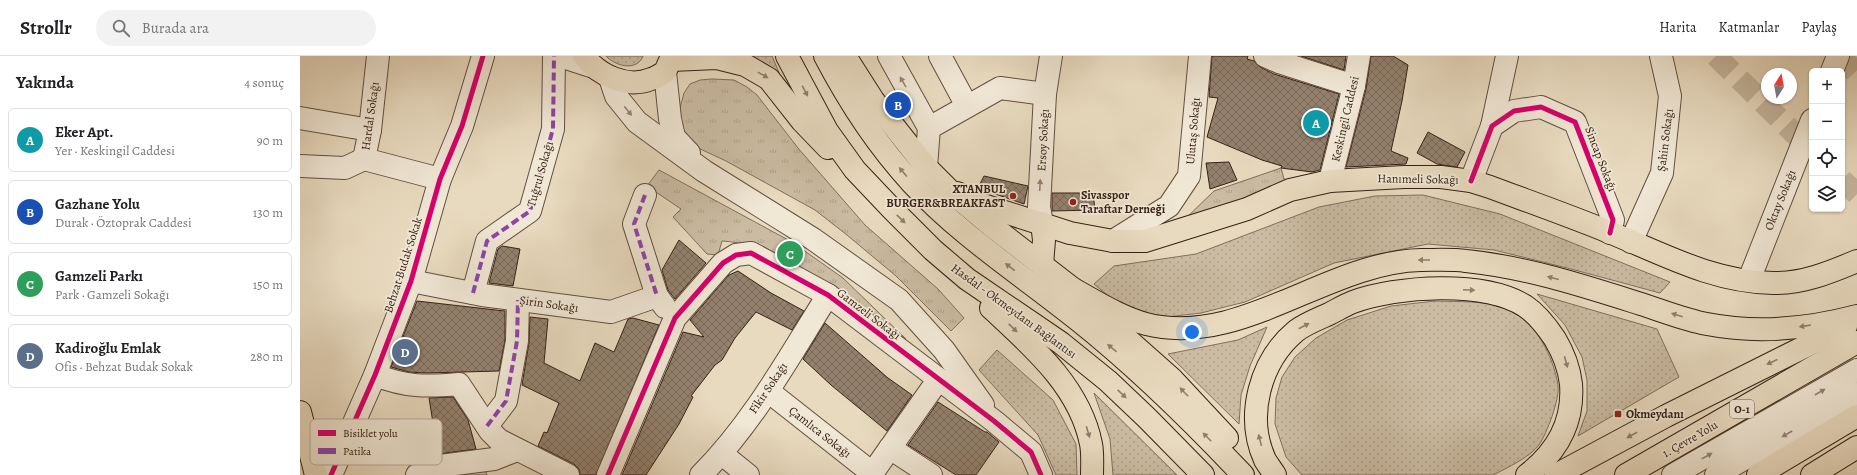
<!DOCTYPE html>
<html lang="tr">
<meta charset="utf-8">
<style>
:root{--surface:#fff;--page:#f2f2f2;--text:#202124;--muted:#757577;--line:#e0e0e0;--accent:#2563eb}
body{margin:0;font-family:Alegreya,serif;background:var(--page);color:var(--text)}
.controls{position:absolute;right:12px;top:12px;display:grid;overflow:hidden;border-radius:6px;box-shadow:0 1px 3px #0004}
.controls button{width:36px;height:36px;display:grid;place-items:center;padding:0;border:0;border-bottom:1px solid var(--line);background:var(--surface);color:var(--text);font:20px sans-serif}
.compass{position:absolute;left:1461px;top:12px;width:36px;height:36px;border-radius:50%;background:var(--surface);box-shadow:0 1px 3px #0004;rotate:11deg}
.you{position:absolute;left:892px;top:276px;width:14px;height:14px;margin:-10px;border:3px solid #fff;border-radius:50%;background:#1a73e8;box-shadow:0 0 0 6px #1a73e833}
.badge{display:grid;place-items:center;width:26px;height:26px;border-radius:50%;background:var(--accent);color:#fff;font-size:13px;font-weight:700}
.pin{position:absolute;translate:-50% -50%;border:2px solid #fff;box-shadow:0 1px 4px #0006}
.list{margin:0;padding:0;list-style:none}
h2{display:flex;justify-content:space-between;align-items:center;height:52px;margin:0;padding:0 16px;font-size:17px}
h2 small{font-size:13px;font-weight:400;color:var(--muted)}
.list li{display:grid;grid-template-columns:26px 1fr auto;gap:12px;align-items:center;box-sizing:border-box;height:64px;margin:0 8px 8px;padding:0 8px;border:1px solid var(--line);border-radius:6px}
.list b{display:block;font-size:15px;white-space:nowrap}
.list p{margin:0;font-size:13px;white-space:nowrap;color:var(--muted)}
.list em{font-size:13px;font-style:normal;color:var(--muted)}
.icon{flex:none;width:22px;height:22px;fill:none;stroke:currentColor;stroke-width:2;stroke-linecap:round;stroke-linejoin:round}
.map{position:relative;flex:none;width:1557px;height:419px;overflow:hidden}
header{display:flex;align-items:center;gap:24px;box-sizing:border-box;height:56px;padding:0 20px;background:var(--surface);border-bottom:1px solid var(--line)}
header strong{font-size:19px}
nav{display:flex;gap:22px;margin-inline-start:auto;font-size:14px}
.search{width:280px;height:36px;background:var(--page);display:flex;align-items:center;gap:10px;box-sizing:border-box;padding:0 14px;border-radius:22px;color:var(--muted);font-size:15px}
main{display:flex}
aside{flex:1;background:var(--surface)}
.map>svg:first-child{display:block}
.grass{fill:url(#grass-dots);stroke:#806e5c}
.park{fill:url(#park-tufts);stroke:#806e5c}
.building{fill:url(#building-cross-hatch);stroke:#362116}
.lines{fill:none;stroke-linecap:round;stroke-linejoin:round}
.major-tunnel{stroke:#c4b59d;stroke-width:22;stroke-dasharray:22 11;stroke-linecap:butt}
.minor-casing{stroke:#624f40;stroke-width:24}
.major-casing{stroke:#362116;stroke-width:24}
.highway-casing{stroke:#362116;stroke-width:24}
.minor{stroke:#f0e7d5;stroke-width:22}
.major{stroke:#e8dabf;stroke-width:22}
.highway{stroke:#e8dabf;stroke-width:22}
.quiet{stroke:#8e44ad;stroke-width:4;stroke-dasharray:8 4;stroke-linecap:butt}
.cycleway-casing{stroke:#f0e7d5;stroke-width:8}
.cycleway{stroke:#d6006c;stroke-width:5}
.oneway{fill:#8f7e6a}
.oneway2{fill:#938476}
.poi-dot{fill:#8f2418;stroke:#f0e7d5;stroke-width:1.5}
.labels{text-anchor:middle;dominant-baseline:central;stroke-width:3.5;stroke-linejoin:round;paint-order:stroke}
.shield{fill:#f0e7d5;stroke:#6e5c4f;stroke-width:1}
.shield-label{font-size:11px;font-weight:bold;fill:#362116}
.street-label{font-size:12px;fill:#362116;stroke:#f0e7d5}
.poi-label{font-size:12px;font-weight:bold;fill:#362116;stroke:#f0e7d5;text-anchor:start}
.key{fill:#f0e7d5;stroke:#b8ac9c;stroke-width:1}
.key-label{font-size:11px;fill:#362116}
</style>
<header>
<strong>Strollr</strong>
<div class="search"><svg class="icon" aria-label="search" viewBox="0 0 24 24"><circle cx="10" cy="10" r="6"/><path d="M15 15l6 6"/></svg>Burada ara</div>
<nav><a>Harita</a><a>Katmanlar</a><a>Paylaş</a></nav>
</header>
<main>
<aside>
<h2>Yakında<small>4 sonuç</small></h2>
<ul class="list">
<li><span class="badge" style="background:#0f9aa8">A</span><div><b>Eker Apt.</b><p>Yer · Keskingil Caddesi</p></div><em>90 m</em></li>
<li><span class="badge" style="background:#1a4fb4">B</span><div><b>Gazhane Yolu</b><p>Durak · Öztoprak Caddesi</p></div><em>130 m</em></li>
<li><span class="badge" style="background:#2e9e5b">C</span><div><b>Gamzeli Parkı</b><p>Park · Gamzeli Sokağı</p></div><em>150 m</em></li>
<li><span class="badge" style="background:#5c6f8a">D</span><div><b>Kadiroğlu Emlak</b><p>Ofis · Behzat Budak Sokak</p></div><em>280 m</em></li>
</ul>
</aside>
<div class="map">
<svg width="1557" height="419" viewBox="0 0 1557 419">
<defs>
<pattern id="grass-dots" width="8" height="8" patternUnits="userSpaceOnUse"><rect width="8" height="8" fill="#cabba2"/><path d="M2 2h.1M6 6h.1" fill="none" stroke="#aea08b" stroke-width="1.8" stroke-linecap="round"/></pattern>
<pattern id="park-tufts" width="24" height="20" patternUnits="userSpaceOnUse"><rect width="24" height="20" fill="#cabba2"/><path d="M3 7l-1-3M5 7V3M7 7l1-3M15 17l-1-3M17 17v-4M19 17l1-3" fill="none" stroke="#aea08b"/></pattern>
<pattern id="building-cross-hatch" width="8" height="8" patternUnits="userSpaceOnUse"><rect width="8" height="8" fill="#93816e"/><path d="M0 0l8 8M0 8l8-8" fill="none" stroke="#796959"/></pattern>
</defs>
<rect width="100%" height="100%" fill="#e8dabf"/>
<filter id="stains"><feTurbulence type="fractalNoise" baseFrequency=".005" numOctaves="4"/><feColorMatrix values="0 0 0 0 .2 0 0 0 0 .09 0 0 0 0 .02 0 0 0 .5 -.17"/></filter>
<radialGradient id="worn" r=".72"><stop offset=".6" stop-color="#630" stop-opacity="0"/><stop offset="1" stop-color="#630" stop-opacity=".3"/></radialGradient>
<g class="grass">
<path d="M306 0H343C337 16 315 10 306 0Z"/>
<polygon points="433,0 472,0 480,19"/>
<polygon points="1123,139 1200,158 1370,226 1360,237 1271,213 1194,194 1128,188 1034,207 945,246 901,257 867,261 840,257 812,243 794,228 814,210 896,198 1019,151 1075,140"/>
<polygon points="1237,238 1357,273 1379,321 1278,380 1287,355 1287,324 1282,301 1265,269"/>
<path d="M1135 245C1159 246 1184 244 1207 253 1236 265 1253 300 1258 329 1260 343 1247 377 1239 389 1230 401 1207 412 1193 419H1002L986 401 975 368 976 342 982 321 995 301 1016 282 1047 264 1091 250Z"/>
<polygon points="967,271 950,310 941,339 939,368 868,298 938,284"/>
<polygon points="697,294 753,344 776,388 777,419 756,419 738,379 679,314"/>
<polygon points="794,337 877,419 813,419 810,383"/>
</g>
<g class="park">
<polygon points="412,23 434,24 447,31 457,39 498,92 565,169 638,233 664,262 651,275 596,220 547,179 515,154 426,105 396,91 381,74 380,52 384,37 390,28 400,24"/>
<polygon points="981,112 984,123 994,126 882,166 914,135"/>
<path d="M359 114 492 186 543 222 606 283 479 202C460 193 443 186 422 185L418 199 407 198 373 161 381 153 347 130Z"/>
<polygon points="184,408 187,419 146,419"/>
</g>
<g class="building">
<polygon points="912,0 948,0 947,3 954,5 960,11 974,18 1039,38 1020,114 1012,116 981,112 982,110 962,104 907,81 918,42 909,41"/>
<polygon points="1001,0 1046,0 1044,14"/>
<polygon points="1071,0 1093,0 1108,9 1102,45 1091,95 1108,102 1106,108 1046,111 1066,33"/>
<polygon points="1128,76 1165,96 1157,111 1137,108 1117,97"/>
<polygon points="929,106 937,124 910,133 906,107"/>
<polygon points="684,120 728,130 724,148 678,132"/>
<polygon points="752,137 793,137 795,154 752,155"/>
<polygon points="379,184 406,207 375,243 368,234 362,214"/>
<polygon points="202,190 220,193 213,230 189,227 198,193"/>
<polygon points="438,215 471,237 504,255 492,274 456,256 435,282 422,304 415,309 391,340 393,341 379,368 346,419 322,419 383,276 404,281 390,264 429,219"/>
<polygon points="117,245 205,255 205,284 199,315 126,317 109,316 91,311"/>
<polygon points="230,261 248,263 244,307 280,325 295,287 314,296 328,263 333,262 359,269 296,419 280,419 279,413 274,408 238,390 244,376 247,377 259,347 222,329 229,287"/>
<polygon points="525,267 588,322 612,339 587,375 531,329 503,303"/>
<polygon points="153,341 168,364 176,393 138,398 129,342"/>
<polygon points="638,346 685,376 687,376 699,386 676,419 656,419 608,389"/>
</g>
<g class="lines">
<g class="major-tunnel">
<polyline points="1416,0 1512,95"/>
<polyline points="1540,0 1557,18"/>
<polyline points="1542,124 1557,138"/>
</g>
<defs>
<g id="minor">
<polyline points="260,0 294,11"/>
<polyline points="589,0 629,72 626,111"/>
<polyline points="640,0 667,50"/>
<polyline points="965,0 979,6 1054,30"/>
<polyline points="1532,15 1538,0"/>
<polyline points="365,16 370,63 374,81 389,97"/>
<polyline points="310,22 316,40 337,66 404,115 513,183 599,244 644,294 683,349"/>
<polyline points="0,62 70,74"/>
<polyline points="1192,70 1207,0"/>
<polyline points="629,72 700,32 745,38"/>
<polyline points="64,103 70,74 78,0"/>
<polyline points="64,103 140,123"/>
<polyline points="0,110 45,112 64,103"/>
<polyline points="1030,125 1054,30 1059,0"/>
<polyline points="1171,125 1192,70 1214,55 1241,51 1275,66 1313,164 1310,177"/>
<polyline points="345,139 334,168 357,240 365,251"/>
<polyline points="742,167 739,151 745,38 751,0"/>
<polyline points="813,185 869,150 889,120 900,0"/>
<polyline points="1331,186 1362,117 1370,40 1361,0"/>
<polyline points="1449,224 1512,64"/>
<polyline points="111,225 182,239 311,256 357,240"/>
<polyline points="173,237 187,185 230,155 253,73 254,0"/>
<path d="M75 319C106 331 126 331 159 328L190 375 199 384 268 419"/>
<polyline points="468,335 572,417"/>
<polyline points="187,370 206,345 217,285 218,244"/>
<polyline points="590,392 631,419"/>
<polyline points="422,398 448,419"/>
<polyline points="31,419 75,319 111,225 140,123 162,70 183,0"/>
<polyline points="117,419 140,410 194,403 217,394"/>
<polyline points="308,419 375,262 423,207 436,199 451,197 528,239 694,365 731,396 741,419"/>
<path d="M401 419C453 367 489 301 528 239"/>
<polyline points="571,419 638,324"/>
<polyline points="1373,419 1557,314"/>
<polyline points="1416,419 1557,338"/>
</g>
<g id="major">
<path d="M284 0C298 19 327 33 351 23 356 22 361 18 365 16L372 0"/>
<path d="M657 137 686 150 770 177 813 185H845L947 153 990 134 1030 125 1104 121H1141L1171 125 1190 131C1230 146 1270 160 1309 176 1363 198 1413 226 1473 227 1502 228 1531 216 1557 205"/>
<polyline points="742,167 744,184 742,209"/>
<polyline points="0,356 16,419"/>
</g>
<g id="highway">
<polyline points="487,0 527,75 555,114 592,153 633,194 667,223 761,287 808,325 847,362 903,419"/>
<path d="M525 0C549 46 577 89 612 127 661 180 722 219 778 264 837 311 891 364 943 419"/>
<polyline points="545,0 573,44 626,111 649,134 693,171 773,233 801,260 872,323 927,382"/>
<polyline points="371,4 417,2 445,9 469,23 502,65 528,92"/>
<path d="M773 233C797 246 820 261 846 268 941 292 1027 206 1121 204 1136 204 1152 203 1166 205 1226 211 1284 230 1341 248 1363 255 1385 264 1407 268 1458 278 1508 273 1557 260"/>
<path d="M691 252C732 290 780 331 791 388 793 398 792 409 792 419"/>
<path d="M975 419C972 414 968 409 965 404 945 360 960 305 996 275 1005 268 1018 263 1029 258 1037 254 1045 249 1053 246 1097 230 1184 224 1225 250 1237 258 1247 271 1255 283 1264 298 1269 311 1271 328 1274 367 1257 396 1227 419"/>
<polyline points="1256,419 1366,360 1546,270"/>
<polyline points="1326,419 1557,286"/>
<polyline points="1458,419 1557,360"/>
<polyline points="1512,419 1557,391"/>
</g>
</defs>
<use href="#minor" class="minor-casing"/>
<use href="#major" class="major-casing"/>
<use href="#highway" class="highway-casing"/>
<use href="#minor" class="minor"/>
<use href="#major" class="major"/>
<use href="#highway" class="highway"/>
<g class="quiet">
<polyline points="345,139 334,168 357,240"/>
<polyline points="173,237 187,185 230,155 253,73 254,0"/>
<polyline points="187,370 206,345 217,285 218,244"/>
</g>
<defs>
<g id="cycleway">
<polyline points="1171,125 1192,70 1214,55 1241,51 1275,66 1313,164 1310,177"/>
<polyline points="31,419 75,319 111,225 140,123 162,70 183,0"/>
<polyline points="308,419 375,262 423,207 436,199 451,197 528,239 694,365 731,396 741,419"/>
</g>
</defs>
<use href="#cycleway" class="cycleway-casing"/>
<use href="#cycleway" class="cycleway"/>
</g>
<defs><path id="oneway-solid" d="M-6-.8H1V-3.2L6.5 0L1 3.2V.8H-6Z"/></defs>
<g class="oneway">
<use href="#oneway-solid" transform="translate(463 19) rotate(29)"/>
<use href="#oneway-solid" transform="translate(505 35) rotate(62)"/>
<use href="#oneway-solid" transform="translate(603 116) rotate(-130)"/>
<use href="#oneway-solid" transform="translate(601 163) rotate(44)"/>
<use href="#oneway-solid" transform="translate(1124 204) rotate(180)"/>
<use href="#oneway-solid" transform="translate(710 211) rotate(-143)"/>
<use href="#oneway-solid" transform="translate(1253 222) rotate(-165)"/>
<use href="#oneway-solid" transform="translate(1169 234) rotate(3)"/>
<use href="#oneway-solid" transform="translate(1377 259) rotate(-163)"/>
<use href="#oneway-solid" transform="translate(1004 270) rotate(-28)"/>
<use href="#oneway-solid" transform="translate(1505 270) rotate(171)"/>
<use href="#oneway-solid" transform="translate(713 272) rotate(44)"/>
<use href="#oneway-solid" transform="translate(812 292) rotate(-140)"/>
<use href="#oneway-solid" transform="translate(1266 306) rotate(75)"/>
<use href="#oneway-solid" transform="translate(1472 306) rotate(154)"/>
<use href="#oneway-solid" transform="translate(884 336) rotate(-134)"/>
<use href="#oneway-solid" transform="translate(822 338) rotate(43)"/>
<use href="#oneway-solid" transform="translate(788 376) rotate(74)"/>
<use href="#oneway-solid" transform="translate(1332 379) rotate(151)"/>
<use href="#oneway-solid" transform="translate(907 381) rotate(-135)"/>
<use href="#oneway-solid" transform="translate(960 384) rotate(-104)"/>
</g>
<g class="oneway2">
<use href="#oneway-solid" transform="translate(603 26) rotate(-120)"/>
<use href="#oneway-solid" transform="translate(328 55) rotate(51)"/>
<use href="#oneway-solid" transform="translate(740 129) rotate(-87)"/>
<use href="#oneway-solid" transform="translate(1520 336) rotate(-30)"/>
<use href="#oneway-solid" transform="translate(1487 378) rotate(150)"/>
<use href="#oneway-solid" transform="translate(1407 400) rotate(-29)"/>
</g>
<g class="poi-dot">
<circle cx="713" cy="140" r="4"/>
<circle cx="773" cy="146" r="4"/>
<rect x="1314" y="354" width="8" height="8" rx="2"/>
</g>
<g class="labels">
<rect class="shield" x="1430" y="344" width="24" height="18" rx="3"/>
<g class="shield-label">
<text x="1442" y="353">O-1</text>
</g>
<g class="street-label">
<text transform="translate(70 60) rotate(-82)">Hardal Sokağı</text>
<text transform="translate(1045 63) rotate(-77)">Keskingil Caddesi</text>
<text transform="translate(893 75) rotate(-85)">Ulutaş Sokağı</text>
<text transform="translate(743 84) rotate(-87)">Ersoy Sokağı</text>
<text transform="translate(1365 84) rotate(-83)">Şahin Sokağı</text>
<text transform="translate(1301 103) rotate(69)">Sincap Sokağı</text>
<text transform="translate(240 118) rotate(-74)">Tuğrul Sokağı</text>
<text transform="translate(1118 123) rotate(1)">Hanımeli Sokağı</text>
<text transform="translate(1480 144) rotate(-68)">Oktay Sokağı</text>
<text transform="translate(103 209) rotate(-72)">Behzat Budak Sokak</text>
<text transform="translate(249 248) rotate(8)">Şirin Sokağı</text>
<text transform="translate(714 255) rotate(36)">Hasdal - Okmeydanı Bağlantısı</text>
<text transform="translate(569 258) rotate(37)">Gamzeli Sokağı</text>
<text transform="translate(468 332) rotate(-56)">Fikir Sokağı</text>
<text transform="translate(520 376) rotate(38)">Çamlıca Sokağı</text>
<text transform="translate(1390 383) rotate(-30)">1. Çevre Yolu</text>
</g>
<g class="poi-label">
<text x="705" y="133" text-anchor="end">XTANBUL<tspan x="705" dy="14">BURGER&amp;BREAKFAST</tspan></text>
<text x="781" y="139">Sivasspor<tspan x="781" dy="14">Taraftar Derneği</tspan></text>
<text x="1326" y="358">Okmeydanı</text>
</g>
</g>
<rect x="10" y="363" width="132" height="46" rx="6" class="key"/>
<rect x="18" y="374" width="18" height="6" fill="#d6006c"/>
<rect x="18" y="392" width="18" height="6" fill="#8e44ad"/>
<g class="key-label">
<text x="43" y="381">Bisiklet yolu</text>
<text x="43" y="399">Patika</text>
</g>
<rect width="100%" height="100%" filter="url(#stains)"/>
<rect width="100%" height="100%" fill="url(#worn)"/>
</svg>
<div class="controls">
<button>+</button>
<button>−</button>
<button><svg class="icon" aria-label="locate" viewBox="0 0 24 24"><circle cx="12" cy="12" r="6"/><path d="M12 2v4M12 18v4M2 12h4M18 12h4"/></svg></button>
<button><svg class="icon" aria-label="layers" viewBox="0 0 24 24"><path d="M12 4l9 5-9 5-9-5zM3 14l9 5 9-5"/></svg></button>
</div>
<svg class="compass" viewBox="-18 -18 36 36"><path d="M0-13l5 13h-10z" fill="#e53935"/><path d="M0 13l5-13h-10z" fill="#757577"/></svg>
<div class="you"></div>
<div class="pin badge" style="left:1016px;top:67px;background:#0f9aa8">A</div>
<div class="pin badge" style="left:598px;top:49px;background:#1a4fb4">B</div>
<div class="pin badge" style="left:490px;top:198px;background:#2e9e5b">C</div>
<div class="pin badge" style="left:105px;top:296px;background:#5c6f8a">D</div>
</div>
</main>
